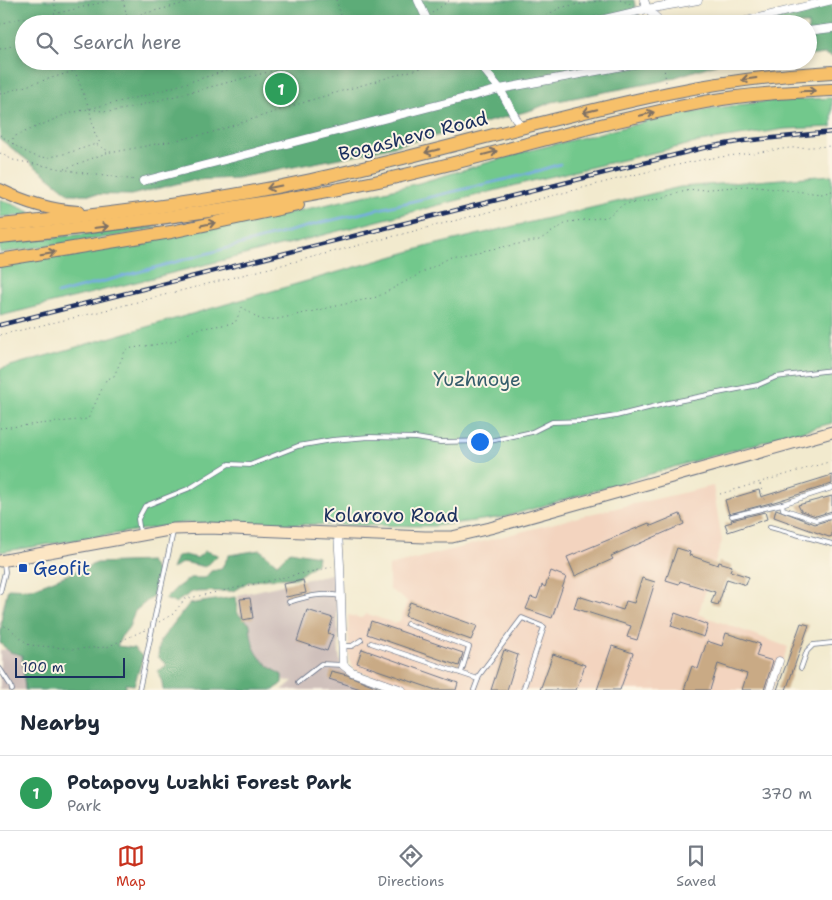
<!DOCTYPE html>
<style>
:root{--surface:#fff;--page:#f2f2f3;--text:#1f2937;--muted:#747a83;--line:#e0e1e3;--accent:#c8321e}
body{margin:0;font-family:"Shantell Sans",sans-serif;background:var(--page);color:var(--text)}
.scale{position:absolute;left:15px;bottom:12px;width:110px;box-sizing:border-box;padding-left:5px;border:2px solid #1b2f5e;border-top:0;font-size:14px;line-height:18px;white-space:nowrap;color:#1b2f5e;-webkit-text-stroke:4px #fcf5e5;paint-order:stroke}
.you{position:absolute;left:479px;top:441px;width:18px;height:18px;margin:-12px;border:4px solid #fff;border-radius:50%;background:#1a73e8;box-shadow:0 0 0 8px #1a73e833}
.badge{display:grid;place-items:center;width:32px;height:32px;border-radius:50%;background:var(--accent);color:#fff;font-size:16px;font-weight:700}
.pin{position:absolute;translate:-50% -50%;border:2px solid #fff;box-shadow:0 1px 5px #0006}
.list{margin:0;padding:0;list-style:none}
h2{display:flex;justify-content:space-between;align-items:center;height:65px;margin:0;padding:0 20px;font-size:21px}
h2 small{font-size:16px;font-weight:400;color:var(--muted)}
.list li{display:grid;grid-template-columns:32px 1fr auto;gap:15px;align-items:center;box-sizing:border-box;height:75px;padding:0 20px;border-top:1px solid var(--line)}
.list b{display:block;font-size:19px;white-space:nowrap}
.list p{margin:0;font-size:16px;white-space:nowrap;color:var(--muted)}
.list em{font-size:16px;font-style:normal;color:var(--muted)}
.icon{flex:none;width:28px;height:28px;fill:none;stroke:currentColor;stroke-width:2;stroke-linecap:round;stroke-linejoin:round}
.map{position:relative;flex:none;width:832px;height:690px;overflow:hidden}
.search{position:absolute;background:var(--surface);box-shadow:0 2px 8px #0003;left:15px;right:15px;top:15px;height:55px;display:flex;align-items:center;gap:12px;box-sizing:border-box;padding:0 18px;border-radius:28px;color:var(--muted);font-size:19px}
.sheet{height:140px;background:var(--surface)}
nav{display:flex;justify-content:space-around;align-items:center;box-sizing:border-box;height:70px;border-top:1px solid var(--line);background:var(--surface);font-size:14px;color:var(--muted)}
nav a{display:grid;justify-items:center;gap:2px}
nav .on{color:var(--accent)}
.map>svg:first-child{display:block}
.built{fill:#f3d4bf}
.industrial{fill:#cfc0bb}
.green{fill:#72c88c;stroke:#467c75}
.forest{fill:#5dac78;stroke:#3c6e6b}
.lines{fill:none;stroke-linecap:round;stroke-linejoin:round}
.stream{stroke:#76aae3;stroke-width:2.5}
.building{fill:#c9aa85}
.lane-casing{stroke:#667085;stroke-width:5.5}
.street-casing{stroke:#667085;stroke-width:9}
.secondary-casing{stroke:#667085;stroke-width:13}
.primary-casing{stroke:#667085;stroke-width:14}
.path{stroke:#667085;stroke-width:1;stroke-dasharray:1 4;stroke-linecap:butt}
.lane{stroke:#fff;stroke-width:4}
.street{stroke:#fff;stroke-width:8}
.secondary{stroke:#fce6c4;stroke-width:11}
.primary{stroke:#f7c06b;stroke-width:12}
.rail-casing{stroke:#1b2f5e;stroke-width:4.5}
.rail{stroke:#fcf5e5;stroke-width:2.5;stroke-dasharray:8;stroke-linecap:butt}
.oneway{stroke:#7e7064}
.transit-dot{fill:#1a4fb4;stroke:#fcf5e5;stroke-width:2}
.labels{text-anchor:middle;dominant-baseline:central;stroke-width:4;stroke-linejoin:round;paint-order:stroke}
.street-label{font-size:19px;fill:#1b2f5e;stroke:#fcf5e5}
.park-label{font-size:19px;fill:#355d6c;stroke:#fcf5e5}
.transit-label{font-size:19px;fill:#164399;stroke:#fcf5e5;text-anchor:start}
</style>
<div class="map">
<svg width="832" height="690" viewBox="0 0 832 690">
<rect width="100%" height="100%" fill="#fcf5e5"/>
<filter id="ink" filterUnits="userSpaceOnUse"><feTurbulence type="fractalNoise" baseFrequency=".02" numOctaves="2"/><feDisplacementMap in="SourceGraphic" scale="10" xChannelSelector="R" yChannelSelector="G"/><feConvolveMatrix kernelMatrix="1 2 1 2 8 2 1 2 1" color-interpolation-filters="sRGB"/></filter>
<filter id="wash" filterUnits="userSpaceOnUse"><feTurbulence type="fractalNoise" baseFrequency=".0096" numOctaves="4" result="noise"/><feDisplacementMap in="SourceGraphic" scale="20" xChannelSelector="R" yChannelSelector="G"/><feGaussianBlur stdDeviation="1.12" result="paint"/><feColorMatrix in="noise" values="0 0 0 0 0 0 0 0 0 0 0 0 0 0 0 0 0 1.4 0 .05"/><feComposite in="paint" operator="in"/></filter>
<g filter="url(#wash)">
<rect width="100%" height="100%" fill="#f2eace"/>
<polygon class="built" points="713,486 722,541 698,614 788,647 772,690 413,690 355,670 349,660 348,615 361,618 367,614 394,623 400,621 407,601 389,589 389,566 590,514"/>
<g class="industrial">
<polygon points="335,573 339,654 341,669 389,690 282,690 293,681 253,678 243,637 238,595"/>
<polygon points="25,647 29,690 0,690 0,650"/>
</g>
<g class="green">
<polygon points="832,98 832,127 785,129 700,142 536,180 292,243 0,316 0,265 253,220 316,207 419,183 527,151 649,121 708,109 769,101"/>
<polygon points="832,175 832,423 701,459 505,517 434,526 184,523 0,552 0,369 429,246 680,187"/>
<polygon points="0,199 30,212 29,215 0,217"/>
<polygon points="151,227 161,227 129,234 0,253 0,243"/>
</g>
<g class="forest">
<polygon points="0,0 634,0 638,19 645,24 24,24 24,61 720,61 716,64 663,81 552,102 532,110 436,136 360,154 237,178 192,180 131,195 70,194 0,139"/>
<polygon points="832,3 832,57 825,54 808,56 808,24 755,24"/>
<polygon points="260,550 277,564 290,551 318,556 317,563 296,578 267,579 248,582 233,591 192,592 175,603 165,599 176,588 190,578 205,578 211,571 221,569 229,555"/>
<polygon points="205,551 218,555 206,567 183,562 172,569 177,556 185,555 197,558"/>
<polygon points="150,561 158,574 153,596 135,611 129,627 121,637 117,646 134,648 143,657 134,685 125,684 127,690 25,690 22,655 10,652 0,643 2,614 8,588 31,589 97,563"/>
<path d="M235 597 238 614 250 624C252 653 259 660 282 675V683L274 690H163L162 682 158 671 167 665 158 657 160 641 189 604Z"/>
</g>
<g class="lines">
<polyline class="stream" points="57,294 320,223 524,175 560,164"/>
</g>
<g id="blocks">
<g class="building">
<polygon points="832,475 832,484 774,502 729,514 725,500 759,490 761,497"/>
<polygon points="832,496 832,511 816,516 801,511 798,505"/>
<polygon points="776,509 815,524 832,519 832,536 829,537 774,517"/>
<polygon points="765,512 767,519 728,532 725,524 732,522 731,520"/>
<polygon points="680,514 684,524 611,556 613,559 575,576 567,557 649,523 651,526"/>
<polygon points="677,548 690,552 689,555 718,565 719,562 732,566 730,571 749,577 746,585 727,579 718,605 711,603 715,592 680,581 679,584 666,580"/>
<polygon points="551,571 566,577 552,618 526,609 531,597 537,599 542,585 545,587"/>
<polygon points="642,578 655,582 637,640 627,637 631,626 574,608 578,596 623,610 626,601 634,603"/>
<polygon points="303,580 306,593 286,597 283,584"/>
<polygon points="250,598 253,618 243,620 240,599"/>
<polygon points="410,602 477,626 471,640 405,616"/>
<polygon points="307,610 333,618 328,633 333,635 327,651 297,641"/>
<polygon points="675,613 708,625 704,637 671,626"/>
<polygon points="371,621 463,653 459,666 367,634"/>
<polygon points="801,623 809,625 786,690 777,690"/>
<polygon points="726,633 760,644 756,656 773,661 764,690 742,690 747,674 718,664 710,690 684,690 692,666 698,669 707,641 722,646"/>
<polygon points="612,646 633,653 620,690 597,690"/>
<polygon points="362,649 458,683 456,690 436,690 357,663"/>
<polygon points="504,650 518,655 507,690 491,690"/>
<polygon points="553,654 585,665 576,690 540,690"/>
<polygon points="331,671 347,675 385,690 364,690 329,679"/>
</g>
</g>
</g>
<g filter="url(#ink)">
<use href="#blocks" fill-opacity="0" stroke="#667085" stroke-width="1"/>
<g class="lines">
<defs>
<g id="lane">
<polyline points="782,504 783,509 816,520 832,515"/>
<polyline points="732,516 782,504 832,488"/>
<polyline points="770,527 832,544"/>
<polyline points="140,533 138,519 145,506 190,488 229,464 250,465 298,446 332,440 369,437 416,438 440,442 490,441 532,432 552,422 585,421 616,416 668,403 758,385 776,377 832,370"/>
<polyline points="0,592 5,572 4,563"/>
<path d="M289 602C309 596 320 593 341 596"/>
<polyline points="407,624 469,647 461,673"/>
<polyline points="371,643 478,679"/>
<polyline points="343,646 352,646 361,640"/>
<polyline points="801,668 807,651 813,645 832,643"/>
<polyline points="0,669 11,686 12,690"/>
<polyline points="298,682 321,664 343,665"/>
<polyline points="139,690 173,532"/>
<polyline points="474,690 480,674 522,618 544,627 523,690"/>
</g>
<g id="street">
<polyline points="418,0 429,24"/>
<polyline points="644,0 647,9 663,24"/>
<polyline points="584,24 647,9 698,0"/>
<polyline points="734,24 832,0"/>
<polyline points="808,31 832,28"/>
<polyline points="477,61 500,89 521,128"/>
<polyline points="143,181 500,89 650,61"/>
<polyline points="338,534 340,565 343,665 352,672 402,690"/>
<polyline points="770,690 779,661"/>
</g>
<polyline id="secondary" points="0,561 174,529 209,528 425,537 452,537 490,528 832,432"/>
<g id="primary">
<path d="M0 190C24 202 50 210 78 212"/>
<path d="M0 225C104 215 209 202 311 180 430 154 548 118 668 93 722 82 776 75 832 72"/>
<path d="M0 237C126 224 250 208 374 182 485 158 593 123 705 102 747 94 790 92 832 90"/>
<polyline points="0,260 171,232 298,205"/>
</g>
</defs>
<use href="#lane" class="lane-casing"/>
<use href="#street" class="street-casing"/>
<use href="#secondary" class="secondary-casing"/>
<use href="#primary" class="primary-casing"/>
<g class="path">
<polyline points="54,0 58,24"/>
<polyline points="123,0 127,17"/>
<polyline points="336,0 344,24"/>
<polyline points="620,0 634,5"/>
<polyline points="432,13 450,0"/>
<polyline points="0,24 17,19 46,16 112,0"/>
<polyline points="102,24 198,0"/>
<polyline points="401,24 417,20"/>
<polyline points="529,24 562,7 605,0"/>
<polyline points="0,49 24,43"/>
<polyline points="71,61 89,108 95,134 101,145"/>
<polyline points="663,61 666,82"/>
<polyline points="443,62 448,69 470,66"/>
<polyline points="0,94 74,71"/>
<polyline points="90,109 108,112 125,109 276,70 317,61"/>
<path d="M0 135C12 143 24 153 38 157 50 160 83 148 96 144L110 152H115L207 134 311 100 445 61"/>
<polyline points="13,144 13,137 67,114 147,95 258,61"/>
<polyline points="0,153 13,160 89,174 136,180"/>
<polyline points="64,169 109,152"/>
<polyline points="0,335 94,313 633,175 705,159 790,148 832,146"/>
<polyline points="0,428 88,419 106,380 114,376 126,349 172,342 197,329 235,323 242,307 261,320 278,319 377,297 451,257 539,240 568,222 607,217 624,204 656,199 686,191 747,186 822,194 832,191"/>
<polyline points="760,484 765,502"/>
<polyline points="720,494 832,461"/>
<polyline points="159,622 173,614 185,599 332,567"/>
<polyline points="0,624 9,628 29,645 75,649 107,647 147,629"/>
</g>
<use href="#lane" class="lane"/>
<use href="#street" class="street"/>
<use href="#secondary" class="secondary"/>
<use href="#primary" class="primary"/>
<defs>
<polyline id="rail" points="0,325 703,148 743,141 832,132"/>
</defs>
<use href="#rail" class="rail-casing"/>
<use href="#rail" class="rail"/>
</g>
<defs><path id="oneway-shaft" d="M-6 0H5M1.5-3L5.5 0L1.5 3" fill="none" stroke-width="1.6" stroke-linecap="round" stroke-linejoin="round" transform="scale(1.25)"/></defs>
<g class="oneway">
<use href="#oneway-shaft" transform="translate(749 79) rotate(172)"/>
<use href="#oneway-shaft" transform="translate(808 91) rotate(-2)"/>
<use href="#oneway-shaft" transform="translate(590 111) rotate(166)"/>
<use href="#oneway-shaft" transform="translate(647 114) rotate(-13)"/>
<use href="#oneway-shaft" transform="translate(432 151) rotate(166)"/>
<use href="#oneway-shaft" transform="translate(490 153) rotate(-15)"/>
<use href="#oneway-shaft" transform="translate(274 187) rotate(169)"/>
<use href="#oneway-shaft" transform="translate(208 224) rotate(-12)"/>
<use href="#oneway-shaft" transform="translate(101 227) rotate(-7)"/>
<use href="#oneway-shaft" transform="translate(48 253) rotate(-9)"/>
</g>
</g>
<rect class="transit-dot" x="18" y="563" width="10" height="10" rx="2.5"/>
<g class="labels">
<g class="street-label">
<text transform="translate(413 136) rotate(-14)">Bogashevo Road</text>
<text x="391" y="515">Kolarovo Road</text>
</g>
<g class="park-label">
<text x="477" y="379">Yuzhnoye</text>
</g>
<g class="transit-label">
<text x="33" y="568">Geofit</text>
</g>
</g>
</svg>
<div class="scale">100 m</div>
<div class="you"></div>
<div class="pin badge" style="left:281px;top:89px;background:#2e9e5b">1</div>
<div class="search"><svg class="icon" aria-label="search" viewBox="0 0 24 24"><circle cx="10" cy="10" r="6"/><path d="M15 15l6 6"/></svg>Search here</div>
</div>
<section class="sheet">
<h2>Nearby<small></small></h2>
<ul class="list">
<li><span class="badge" style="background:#2e9e5b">1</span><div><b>Potapovy Luzhki Forest Park</b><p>Park</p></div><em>370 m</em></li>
</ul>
</section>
<nav>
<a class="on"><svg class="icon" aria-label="map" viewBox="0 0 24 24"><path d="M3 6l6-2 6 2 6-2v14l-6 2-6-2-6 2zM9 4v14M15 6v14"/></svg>Map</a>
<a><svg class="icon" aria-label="directions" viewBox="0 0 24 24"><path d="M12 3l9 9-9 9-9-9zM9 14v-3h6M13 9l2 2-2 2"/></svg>Directions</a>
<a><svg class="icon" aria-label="saved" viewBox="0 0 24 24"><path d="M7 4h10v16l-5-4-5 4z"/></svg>Saved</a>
</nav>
